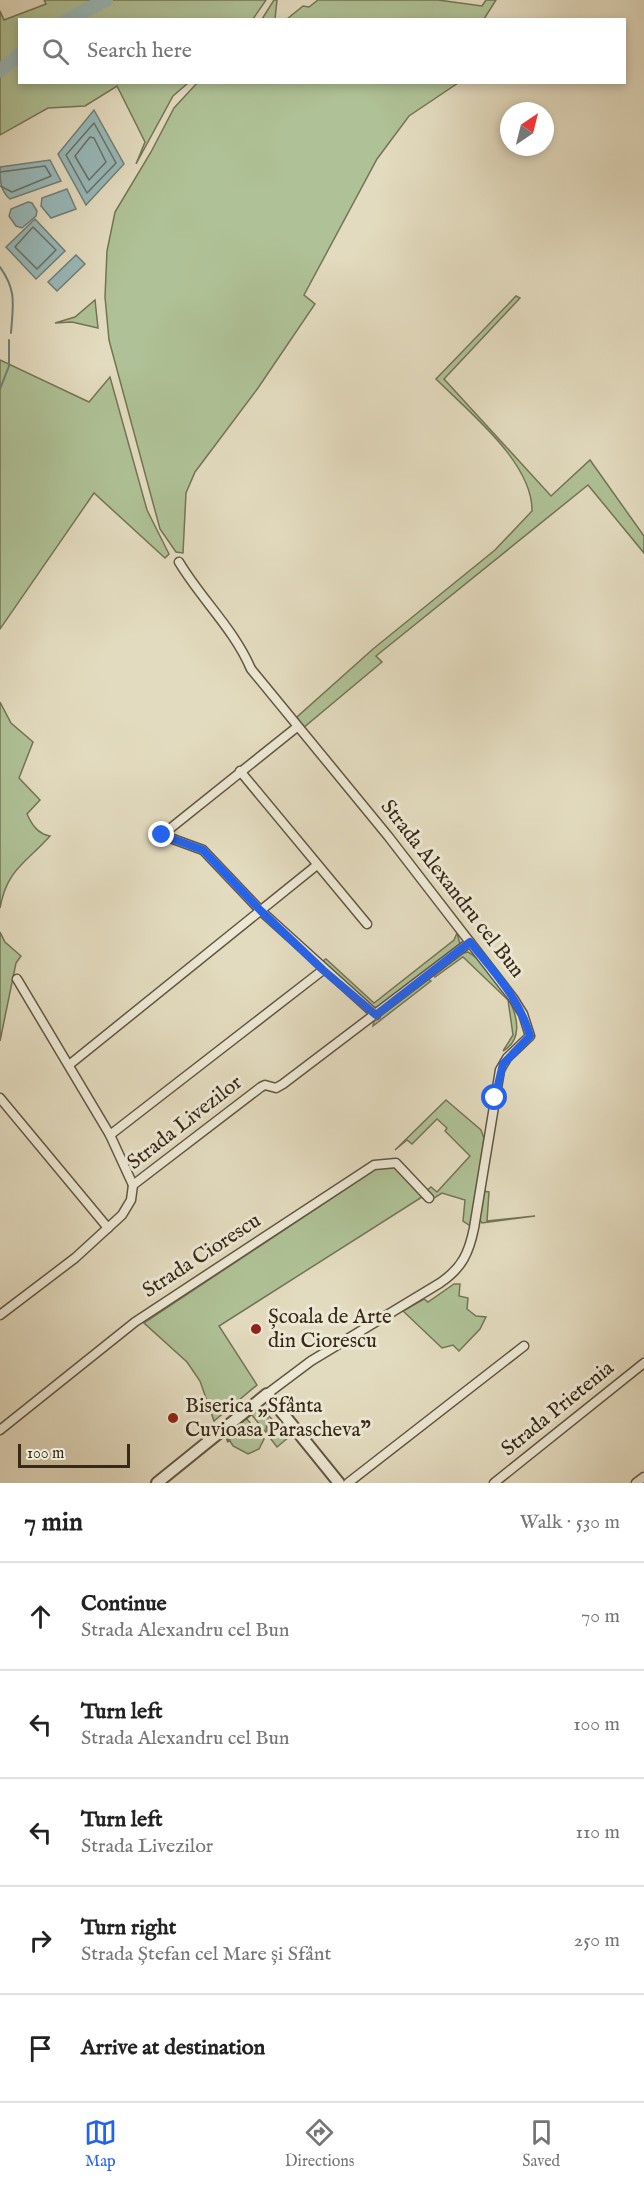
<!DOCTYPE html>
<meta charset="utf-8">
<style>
:root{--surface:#fff;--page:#f6f6f6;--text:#222;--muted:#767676;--line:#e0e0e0;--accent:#2563eb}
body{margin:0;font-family:"IM FELL English",serif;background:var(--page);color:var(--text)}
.compass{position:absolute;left:500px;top:102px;width:54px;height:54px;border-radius:50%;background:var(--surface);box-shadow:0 3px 9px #0003;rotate:35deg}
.scale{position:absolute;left:18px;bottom:15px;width:112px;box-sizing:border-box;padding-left:6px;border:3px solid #372916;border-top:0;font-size:16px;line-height:21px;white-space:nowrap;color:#372916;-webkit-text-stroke:4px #ede8d5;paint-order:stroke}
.stop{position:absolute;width:18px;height:18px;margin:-14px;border:4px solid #2563eb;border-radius:50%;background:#fff}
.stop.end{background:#2563eb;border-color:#fff;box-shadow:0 2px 6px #0008}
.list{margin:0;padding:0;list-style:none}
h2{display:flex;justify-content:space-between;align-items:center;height:78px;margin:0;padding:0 24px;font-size:26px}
h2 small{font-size:20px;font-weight:400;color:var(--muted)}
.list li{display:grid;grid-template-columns:39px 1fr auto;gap:18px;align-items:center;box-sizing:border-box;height:108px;padding:0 24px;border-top:2px solid var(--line)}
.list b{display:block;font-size:22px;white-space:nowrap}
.list p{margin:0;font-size:20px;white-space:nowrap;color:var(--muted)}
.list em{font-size:20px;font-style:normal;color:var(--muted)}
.icon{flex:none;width:33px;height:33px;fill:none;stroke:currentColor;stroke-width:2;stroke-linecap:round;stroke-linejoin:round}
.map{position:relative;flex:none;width:644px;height:1483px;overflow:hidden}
.search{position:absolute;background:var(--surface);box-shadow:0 3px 9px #0003;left:18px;right:18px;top:18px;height:66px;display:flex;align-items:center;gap:15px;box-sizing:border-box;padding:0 21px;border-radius:0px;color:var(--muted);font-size:22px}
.sheet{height:618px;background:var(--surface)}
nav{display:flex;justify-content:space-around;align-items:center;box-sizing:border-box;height:84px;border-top:2px solid var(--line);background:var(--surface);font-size:16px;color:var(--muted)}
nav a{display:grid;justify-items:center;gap:3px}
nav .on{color:var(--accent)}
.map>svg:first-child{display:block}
.green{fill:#afc196;stroke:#737556;stroke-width:1.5}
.water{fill:#98b9ba;stroke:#717f78;stroke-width:1.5}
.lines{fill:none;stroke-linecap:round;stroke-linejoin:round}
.shore{stroke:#687168;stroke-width:1.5}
.stream{stroke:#717f78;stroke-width:2}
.river{stroke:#98b9ba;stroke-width:14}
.minor-casing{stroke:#625640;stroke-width:11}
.tertiary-casing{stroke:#625640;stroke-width:14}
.minor{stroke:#ede8d5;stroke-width:8}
.tertiary{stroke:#ede8d5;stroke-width:10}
.route{stroke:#2563eb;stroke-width:8}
.poi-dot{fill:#8f2418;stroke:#ede8d5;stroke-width:2}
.labels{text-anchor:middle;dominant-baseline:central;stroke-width:6;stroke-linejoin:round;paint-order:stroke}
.street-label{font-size:21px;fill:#372916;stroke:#ede8d5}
.poi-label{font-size:21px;fill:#372916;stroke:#ede8d5;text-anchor:start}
</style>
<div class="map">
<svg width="644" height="1483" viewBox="0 0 644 1483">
<rect width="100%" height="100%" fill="#e3dbbf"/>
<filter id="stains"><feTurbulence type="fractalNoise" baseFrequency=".00333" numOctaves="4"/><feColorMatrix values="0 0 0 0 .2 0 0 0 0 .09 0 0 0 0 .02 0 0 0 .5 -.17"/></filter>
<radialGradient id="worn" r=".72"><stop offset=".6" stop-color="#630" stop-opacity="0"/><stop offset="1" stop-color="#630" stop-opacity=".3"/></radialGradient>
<g class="green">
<polygon points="44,0 266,0 253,19 20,20 20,82 188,83 173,96 136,164 145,142 117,86 85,106 48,108 0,135 0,11 4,20 46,4"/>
<polygon points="274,0 277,0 275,19 262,19"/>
<polygon points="318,0 438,0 482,6 486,0 496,0 484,19 287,19 303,6 309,7"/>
<polygon points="198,82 458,83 409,116 377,159 304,295 315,304 258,388 195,472 186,493 183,553 176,552 160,529 109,340 105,297 107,251 115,212 151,152 174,108"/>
<path d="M516 296 520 298 444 379 551 496 590 460 644 536V553L588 485 376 656 382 662 303 728 297 717 373 649 495 550 532 511C533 463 469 412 436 379Z"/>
<polygon points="95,300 98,328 72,322 55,323 75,317"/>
<polygon points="0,360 89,402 110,377 147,510 169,554 165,558 94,493 0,629"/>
<path d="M0 702 11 723 33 742 19 778 40 800 27 814C32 825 38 834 50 836 26 863 7 869 0 908Z"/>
<polygon points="0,932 5,942 21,956 16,963 0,1041"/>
<polygon points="457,933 460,944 383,1008 373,1007 320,963 326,959 374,1003 454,940"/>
<path d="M468 952C493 966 540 1030 503 1051L513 1035 508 1000 463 957 435 977 434 974 459 954Z"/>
<polygon points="428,979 431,981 373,1026 374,1021"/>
<polygon points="446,1100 481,1130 484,1138 472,1227 463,1221 465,1200 442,1193 434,1198 427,1190 431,1187 437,1192 470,1156 445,1131 447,1128 437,1119 412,1144 407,1140 395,1150"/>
<polygon points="396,1165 422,1197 219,1326 257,1385 214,1421 200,1381 187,1362 144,1323 380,1166"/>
<polygon points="483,1191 489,1192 487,1221 535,1216 482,1223 479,1219"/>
<polygon points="454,1284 460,1284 459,1296 468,1298 467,1309 476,1316 486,1317 480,1329 459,1351 453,1345 442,1348 403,1311 424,1299 428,1302"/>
<polygon points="253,1411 267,1415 266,1433 252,1415"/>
<polygon points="268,1415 289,1437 277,1447 267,1434"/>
<polygon points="246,1418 264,1439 259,1449 248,1454 233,1446 230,1441 227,1442 235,1434 227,1440 226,1436"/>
</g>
<g class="water">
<polygon points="94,110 124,164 86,205 58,154"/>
<path d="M50 160 61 181 10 199C0 191 0 180 0 167Z"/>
<polygon points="67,189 76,209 51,218 41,206 42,198"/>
<polygon points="28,202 32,203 37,211 36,216 22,228 16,226 9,216 11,209"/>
<polygon points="35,219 65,251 36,279 6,247"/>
<polygon points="76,255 85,264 57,291 48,282"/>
</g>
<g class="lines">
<g class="shore">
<polygon points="94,123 116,163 87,193 66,155"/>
<polygon points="90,137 94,138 106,162 89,180 75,156"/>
<polyline points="0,172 45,166 51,176 12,192 0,186"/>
<polygon points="33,227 56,250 37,269 15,247"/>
</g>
<g class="stream">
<path d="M0 267C17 291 13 304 11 333"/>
<polyline points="0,389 9,366 9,340"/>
</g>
<g class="river">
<polyline points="67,20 106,0"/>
<polyline points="0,71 20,54"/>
</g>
<defs>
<g id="minor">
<path d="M179 562C201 599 234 629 251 669L388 836 513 998 523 1014 530 1036 507 1058 500 1070 474 1228C469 1253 462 1268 440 1283L311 1361 267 1394"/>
<polyline points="240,771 367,924"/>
<polyline points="162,835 203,850 261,911 376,1015"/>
<polyline points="162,835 297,727"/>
<polyline points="17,979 110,1135 133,1185"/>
<polyline points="69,1065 317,865"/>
<polyline points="0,1098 108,1228"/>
<polyline points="110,1135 323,970"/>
<polyline points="0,1315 75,1258 122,1215 131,1200 133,1185 261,1087 265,1085 276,1088 283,1084 470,942"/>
<polyline points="0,1430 135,1322 374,1165 396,1163 429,1198"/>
<polyline points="348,1483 524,1346"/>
<polyline points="494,1483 644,1363"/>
<polyline points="636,1483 644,1477"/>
</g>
<polyline id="tertiary" points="157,1483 267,1394 339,1483"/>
</defs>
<use href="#minor" class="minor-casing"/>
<use href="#tertiary" class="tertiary-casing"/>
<use href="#minor" class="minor"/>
<use href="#tertiary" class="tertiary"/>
</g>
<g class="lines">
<path class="route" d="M162 835 203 850 261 911 323 970 376 1015 470 942C493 971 520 999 530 1036L503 1064 495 1098"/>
</g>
<g class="poi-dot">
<circle cx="256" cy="1329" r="6"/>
<circle cx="173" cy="1418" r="6"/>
</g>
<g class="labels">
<g class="street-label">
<text transform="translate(452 889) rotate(52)">Strada Alexandru cel Bun</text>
<text transform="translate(185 1123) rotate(-38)">Strada Livezilor</text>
<text transform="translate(202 1256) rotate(-33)">Strada Ciorescu</text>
<text transform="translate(558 1409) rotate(-39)">Strada Prietenia</text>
</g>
<g class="poi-label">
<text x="268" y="1317">Școala de Arte<tspan x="268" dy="24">din Ciorescu</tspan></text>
<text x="185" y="1406">Biserica „Sfânta<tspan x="185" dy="24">Cuvioasa Parascheva"</tspan></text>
</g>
</g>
<rect width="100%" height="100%" filter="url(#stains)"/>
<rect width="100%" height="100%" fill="url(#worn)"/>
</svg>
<svg class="compass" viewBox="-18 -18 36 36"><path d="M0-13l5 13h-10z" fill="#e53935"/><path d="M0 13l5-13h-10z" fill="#767676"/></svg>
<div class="scale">100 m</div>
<div class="stop" style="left:495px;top:1098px"></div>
<div class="stop end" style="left:162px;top:835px"></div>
<div class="search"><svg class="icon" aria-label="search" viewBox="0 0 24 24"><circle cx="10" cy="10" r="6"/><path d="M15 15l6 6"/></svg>Search here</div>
</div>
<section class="sheet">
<h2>7 min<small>Walk · 530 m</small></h2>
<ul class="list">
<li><svg class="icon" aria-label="ahead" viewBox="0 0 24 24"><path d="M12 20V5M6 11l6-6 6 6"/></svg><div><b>Continue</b><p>Strada Alexandru cel Bun</p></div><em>70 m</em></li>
<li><svg class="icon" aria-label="left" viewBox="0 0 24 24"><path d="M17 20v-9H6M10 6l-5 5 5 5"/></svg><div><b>Turn left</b><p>Strada Alexandru cel Bun</p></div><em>100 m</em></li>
<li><svg class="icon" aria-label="left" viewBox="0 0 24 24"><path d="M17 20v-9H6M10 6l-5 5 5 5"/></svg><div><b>Turn left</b><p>Strada Livezilor</p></div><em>110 m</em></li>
<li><svg class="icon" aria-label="right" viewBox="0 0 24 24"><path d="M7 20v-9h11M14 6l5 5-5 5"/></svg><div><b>Turn right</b><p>Strada Ștefan cel Mare și Sfânt</p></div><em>250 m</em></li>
<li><svg class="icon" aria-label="arrive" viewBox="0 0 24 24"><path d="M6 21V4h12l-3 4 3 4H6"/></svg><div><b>Arrive at destination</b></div></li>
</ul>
</section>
<nav>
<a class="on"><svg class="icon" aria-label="map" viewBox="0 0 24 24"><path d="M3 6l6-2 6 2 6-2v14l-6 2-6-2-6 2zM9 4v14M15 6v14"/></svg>Map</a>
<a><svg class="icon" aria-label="directions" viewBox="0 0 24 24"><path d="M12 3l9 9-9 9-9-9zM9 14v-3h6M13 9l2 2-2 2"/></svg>Directions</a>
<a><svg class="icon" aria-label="saved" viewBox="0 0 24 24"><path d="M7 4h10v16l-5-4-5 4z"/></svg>Saved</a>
</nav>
